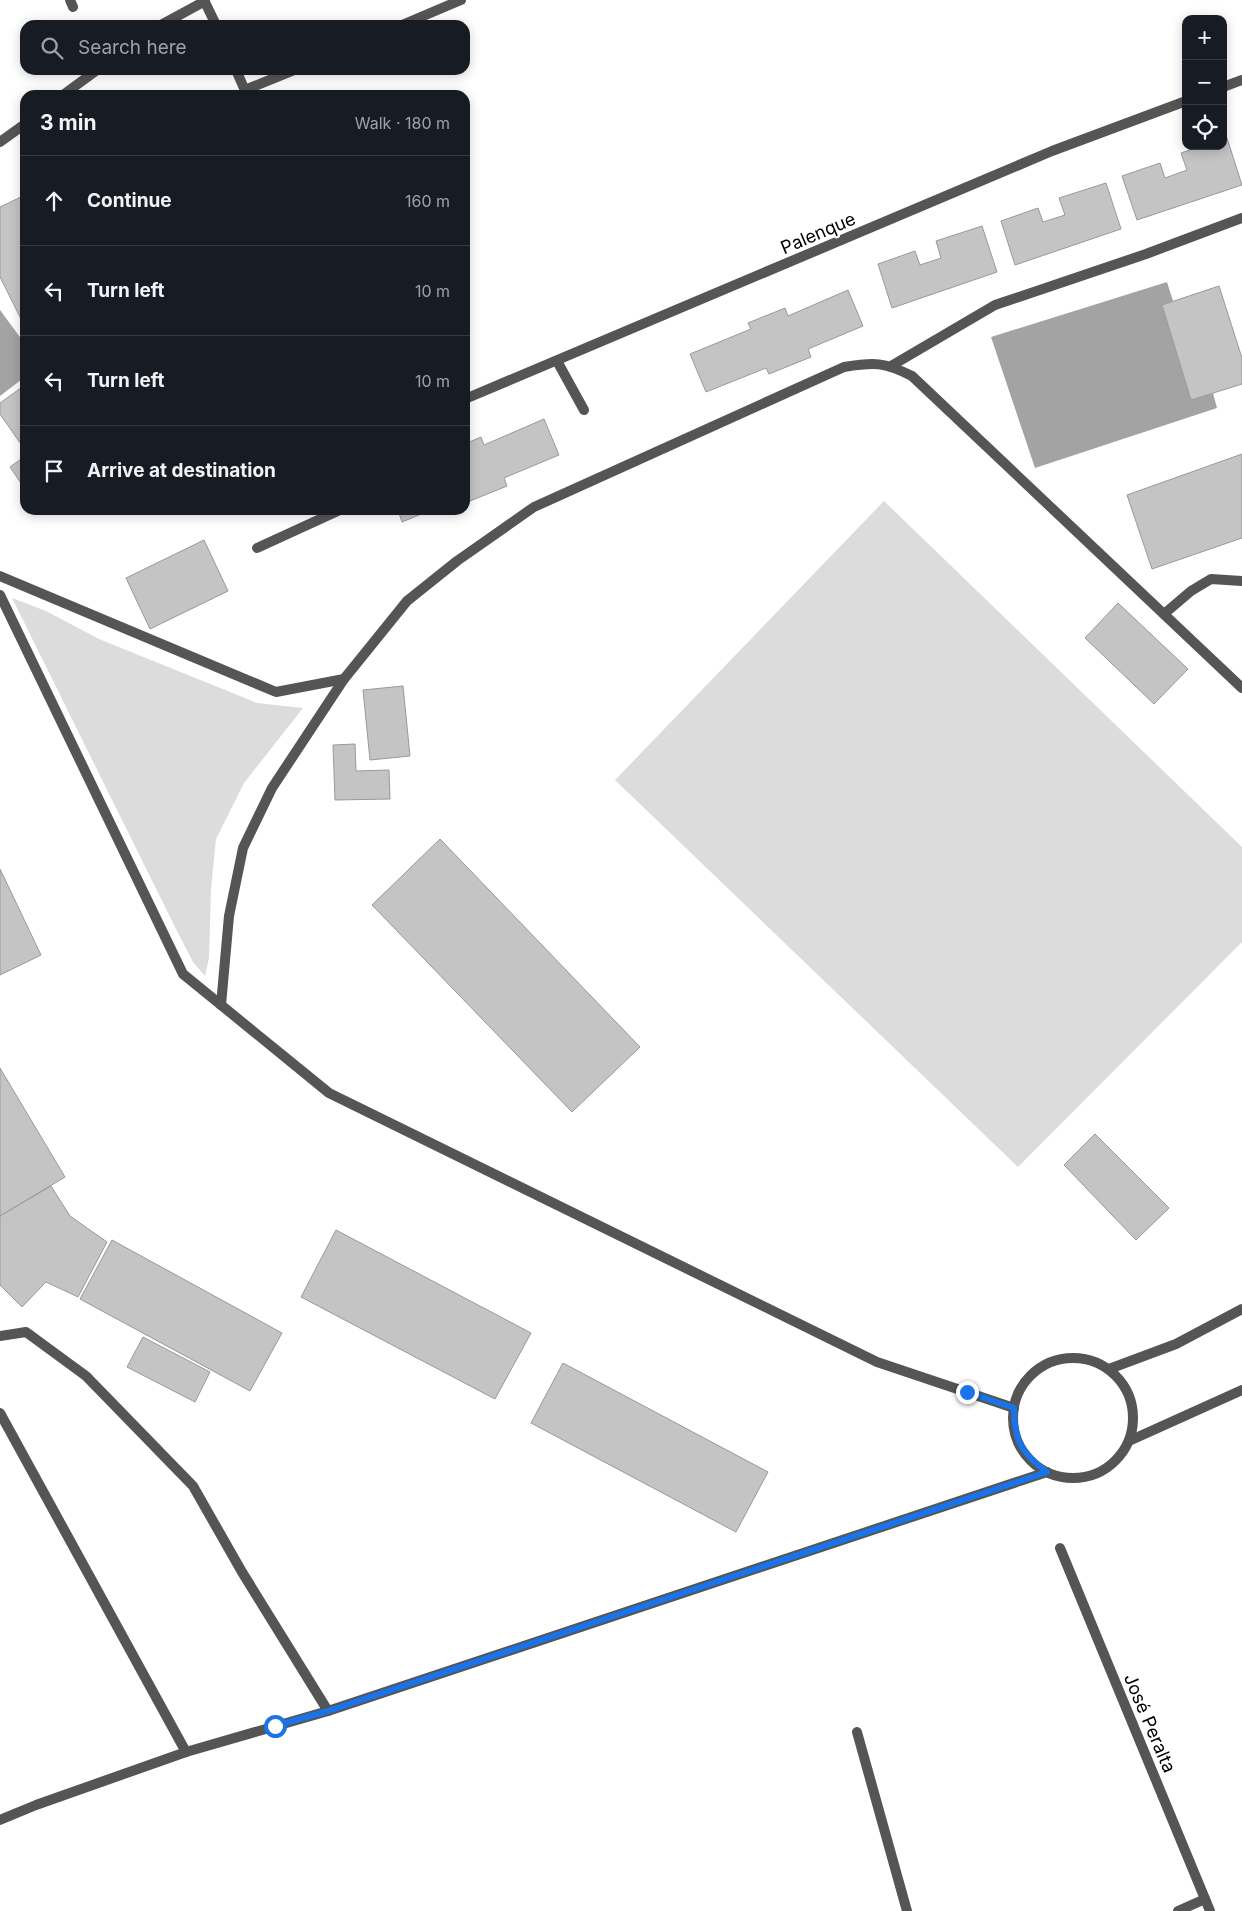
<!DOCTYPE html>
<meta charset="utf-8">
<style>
:root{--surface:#171b24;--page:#242831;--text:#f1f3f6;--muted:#9ea1a6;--line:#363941}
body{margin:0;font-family:Inter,sans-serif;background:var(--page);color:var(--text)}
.controls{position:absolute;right:15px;top:15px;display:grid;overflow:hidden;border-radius:10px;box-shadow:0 2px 12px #0003}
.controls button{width:45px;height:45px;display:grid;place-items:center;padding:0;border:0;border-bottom:1px solid var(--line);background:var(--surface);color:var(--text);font:25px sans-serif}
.stop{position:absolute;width:15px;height:15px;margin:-11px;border:4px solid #1a73e8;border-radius:50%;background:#fff}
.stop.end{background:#1a73e8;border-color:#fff;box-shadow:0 1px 5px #0008}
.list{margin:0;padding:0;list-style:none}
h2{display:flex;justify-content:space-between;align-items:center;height:65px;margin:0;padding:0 20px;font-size:21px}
h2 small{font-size:16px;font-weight:400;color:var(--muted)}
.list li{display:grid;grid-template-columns:32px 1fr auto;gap:15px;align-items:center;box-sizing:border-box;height:90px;padding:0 20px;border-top:1px solid var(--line)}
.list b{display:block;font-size:19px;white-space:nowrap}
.list em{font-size:16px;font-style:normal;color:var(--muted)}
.icon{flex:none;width:28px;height:28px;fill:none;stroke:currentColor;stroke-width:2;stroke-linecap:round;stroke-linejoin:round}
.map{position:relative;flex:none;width:1242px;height:1911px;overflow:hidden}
.search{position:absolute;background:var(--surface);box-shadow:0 2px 12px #0003;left:20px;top:20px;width:450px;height:55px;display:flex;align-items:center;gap:12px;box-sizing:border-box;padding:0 18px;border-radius:15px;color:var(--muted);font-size:19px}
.panel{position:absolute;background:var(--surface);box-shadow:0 2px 12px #0003;left:20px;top:90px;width:450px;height:425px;border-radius:15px}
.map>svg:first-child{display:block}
.green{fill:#dcdcdc}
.water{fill:#a3a3a3}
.building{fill:#c4c4c4;stroke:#999}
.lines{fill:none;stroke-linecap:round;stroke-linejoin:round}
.service{stroke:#555;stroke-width:10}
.minor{stroke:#555;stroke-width:10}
.route{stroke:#1a73e8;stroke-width:6}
.labels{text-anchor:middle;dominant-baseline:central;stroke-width:4.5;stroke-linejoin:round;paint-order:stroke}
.street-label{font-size:18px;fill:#000;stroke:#fff}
</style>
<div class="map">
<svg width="1242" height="1911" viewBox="0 0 1242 1911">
<rect width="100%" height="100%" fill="#fff"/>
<g class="green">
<polygon points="884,501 1242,847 1242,942 1018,1167 615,780"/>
<polygon points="12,598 46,611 99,639 257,703 303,708 244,783 216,839 211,889 209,958 205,976 193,962 178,933"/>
</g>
<g class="water">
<polygon points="1167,282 1173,301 1162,305 1191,399 1213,393 1217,408 1035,468 991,337"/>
<polygon points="0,310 25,344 25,377 0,396"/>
</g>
<g class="building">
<polygon points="1227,138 1242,185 1137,220 1122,176 1160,163 1165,178 1187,170 1181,153 1202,146 1223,146 1223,139"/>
<polygon points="1106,183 1121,229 1015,265 1001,221 1038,208 1043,222 1065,215 1059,198"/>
<polygon points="25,195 25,327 0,277 0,207"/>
<polygon points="982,226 997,272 892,308 878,264 915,251 920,265 941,258 936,241"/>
<polygon points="1219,286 1242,358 1242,384 1191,400 1162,305"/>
<polygon points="848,290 863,326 808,349 811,357 769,374 766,368 706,392 690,354 751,329 748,323 785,308 788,316"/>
<polygon points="25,385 25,450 0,414 0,403"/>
<polygon points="544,419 559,455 504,478 507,486 465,503 465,444 481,437 484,445"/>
<polygon points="1242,454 1242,538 1152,569 1127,495"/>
<polygon points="24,457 25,459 25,489 10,467"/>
<polygon points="398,510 431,510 402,522"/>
<polygon points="204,540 228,591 150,629 126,578"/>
<polygon points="1118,603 1188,669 1154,704 1085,638"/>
<polygon points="403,686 410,756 370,760 363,690"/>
<polygon points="355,744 356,771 389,770 390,799 335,800 333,745"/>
<polygon points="440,839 640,1047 572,1112 372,905"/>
<polygon points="0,869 41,955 0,975"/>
<polygon points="0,1068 65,1177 0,1216"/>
<polygon points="1095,1134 1169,1208 1136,1240 1064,1165"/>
<polygon points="51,1186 70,1216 107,1242 78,1297 46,1282 22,1307 0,1285 0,1216"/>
<polygon points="336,1230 531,1333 495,1399 301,1297"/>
<polygon points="112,1240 282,1333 250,1391 80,1299"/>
<polygon points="143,1337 210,1372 195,1402 127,1367"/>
<polygon points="563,1363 768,1472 736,1532 531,1423"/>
</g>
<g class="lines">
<g class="service">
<polyline points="891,366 995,305 1146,254 1242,218"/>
<polyline points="0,576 276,692 344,679"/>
<polyline points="0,595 183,974 329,1093 877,1362 1014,1408"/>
<polyline points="1164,614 1191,591 1211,579 1242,581"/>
<path d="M221 1005 229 916 243 848 272 788 344 679 407 601 457 561 534 507 844 367C875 362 884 362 912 376L1242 688"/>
<polyline points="0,1336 26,1332 86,1376 193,1486 242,1572 328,1711"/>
<circle cx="1073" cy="1418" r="60"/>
<polyline points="1109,1369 1176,1344 1242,1309"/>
<polyline points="0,1413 186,1752"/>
<polyline points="1129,1441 1242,1390"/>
<polyline points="0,1820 36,1805 186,1752 328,1711 1047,1472"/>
</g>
<g class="minor">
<polyline points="70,0 73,7"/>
<polyline points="204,0 216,25"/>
<polyline points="161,25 205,1"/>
<polyline points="402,25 461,0"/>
<polyline points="236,70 247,95"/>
<polyline points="1223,87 1242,80"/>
<polyline points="245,90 294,70"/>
<polyline points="63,95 97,70"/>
<polyline points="0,142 25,124"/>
<polyline points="557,361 584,410"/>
<polyline points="465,399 1052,151 1186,101"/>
<polyline points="257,548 340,510"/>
<polyline points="1060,1548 1210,1911"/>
<polyline points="857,1732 907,1911"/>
<polyline points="1178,1911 1205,1899"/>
</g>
</g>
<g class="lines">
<path class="route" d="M275 1726 328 1711 1047 1472C1021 1453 1014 1440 1014 1408L967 1392"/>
</g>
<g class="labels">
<g class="street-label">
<text transform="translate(818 233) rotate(-23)">Palenque</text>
<text transform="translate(1150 1723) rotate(67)">José Peralta</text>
</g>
</g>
</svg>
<div class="controls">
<button>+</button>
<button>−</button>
<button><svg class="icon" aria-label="locate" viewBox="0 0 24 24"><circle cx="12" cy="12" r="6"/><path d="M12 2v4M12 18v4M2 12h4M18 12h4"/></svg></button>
</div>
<div class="stop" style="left:275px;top:1726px"></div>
<div class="stop end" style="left:967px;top:1392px"></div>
<div class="search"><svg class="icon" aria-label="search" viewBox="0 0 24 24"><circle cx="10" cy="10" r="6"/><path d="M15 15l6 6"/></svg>Search here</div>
<section class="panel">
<h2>3 min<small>Walk · 180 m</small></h2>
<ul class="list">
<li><svg class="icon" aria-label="ahead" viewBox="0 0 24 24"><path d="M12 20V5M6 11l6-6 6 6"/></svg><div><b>Continue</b></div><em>160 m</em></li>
<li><svg class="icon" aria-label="left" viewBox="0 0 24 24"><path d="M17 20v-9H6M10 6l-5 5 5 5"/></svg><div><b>Turn left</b></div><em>10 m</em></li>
<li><svg class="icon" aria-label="left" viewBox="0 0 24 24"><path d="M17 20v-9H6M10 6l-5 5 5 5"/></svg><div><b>Turn left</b></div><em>10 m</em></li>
<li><svg class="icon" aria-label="arrive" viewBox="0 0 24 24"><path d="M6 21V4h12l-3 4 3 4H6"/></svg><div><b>Arrive at destination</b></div></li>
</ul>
</section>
</div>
